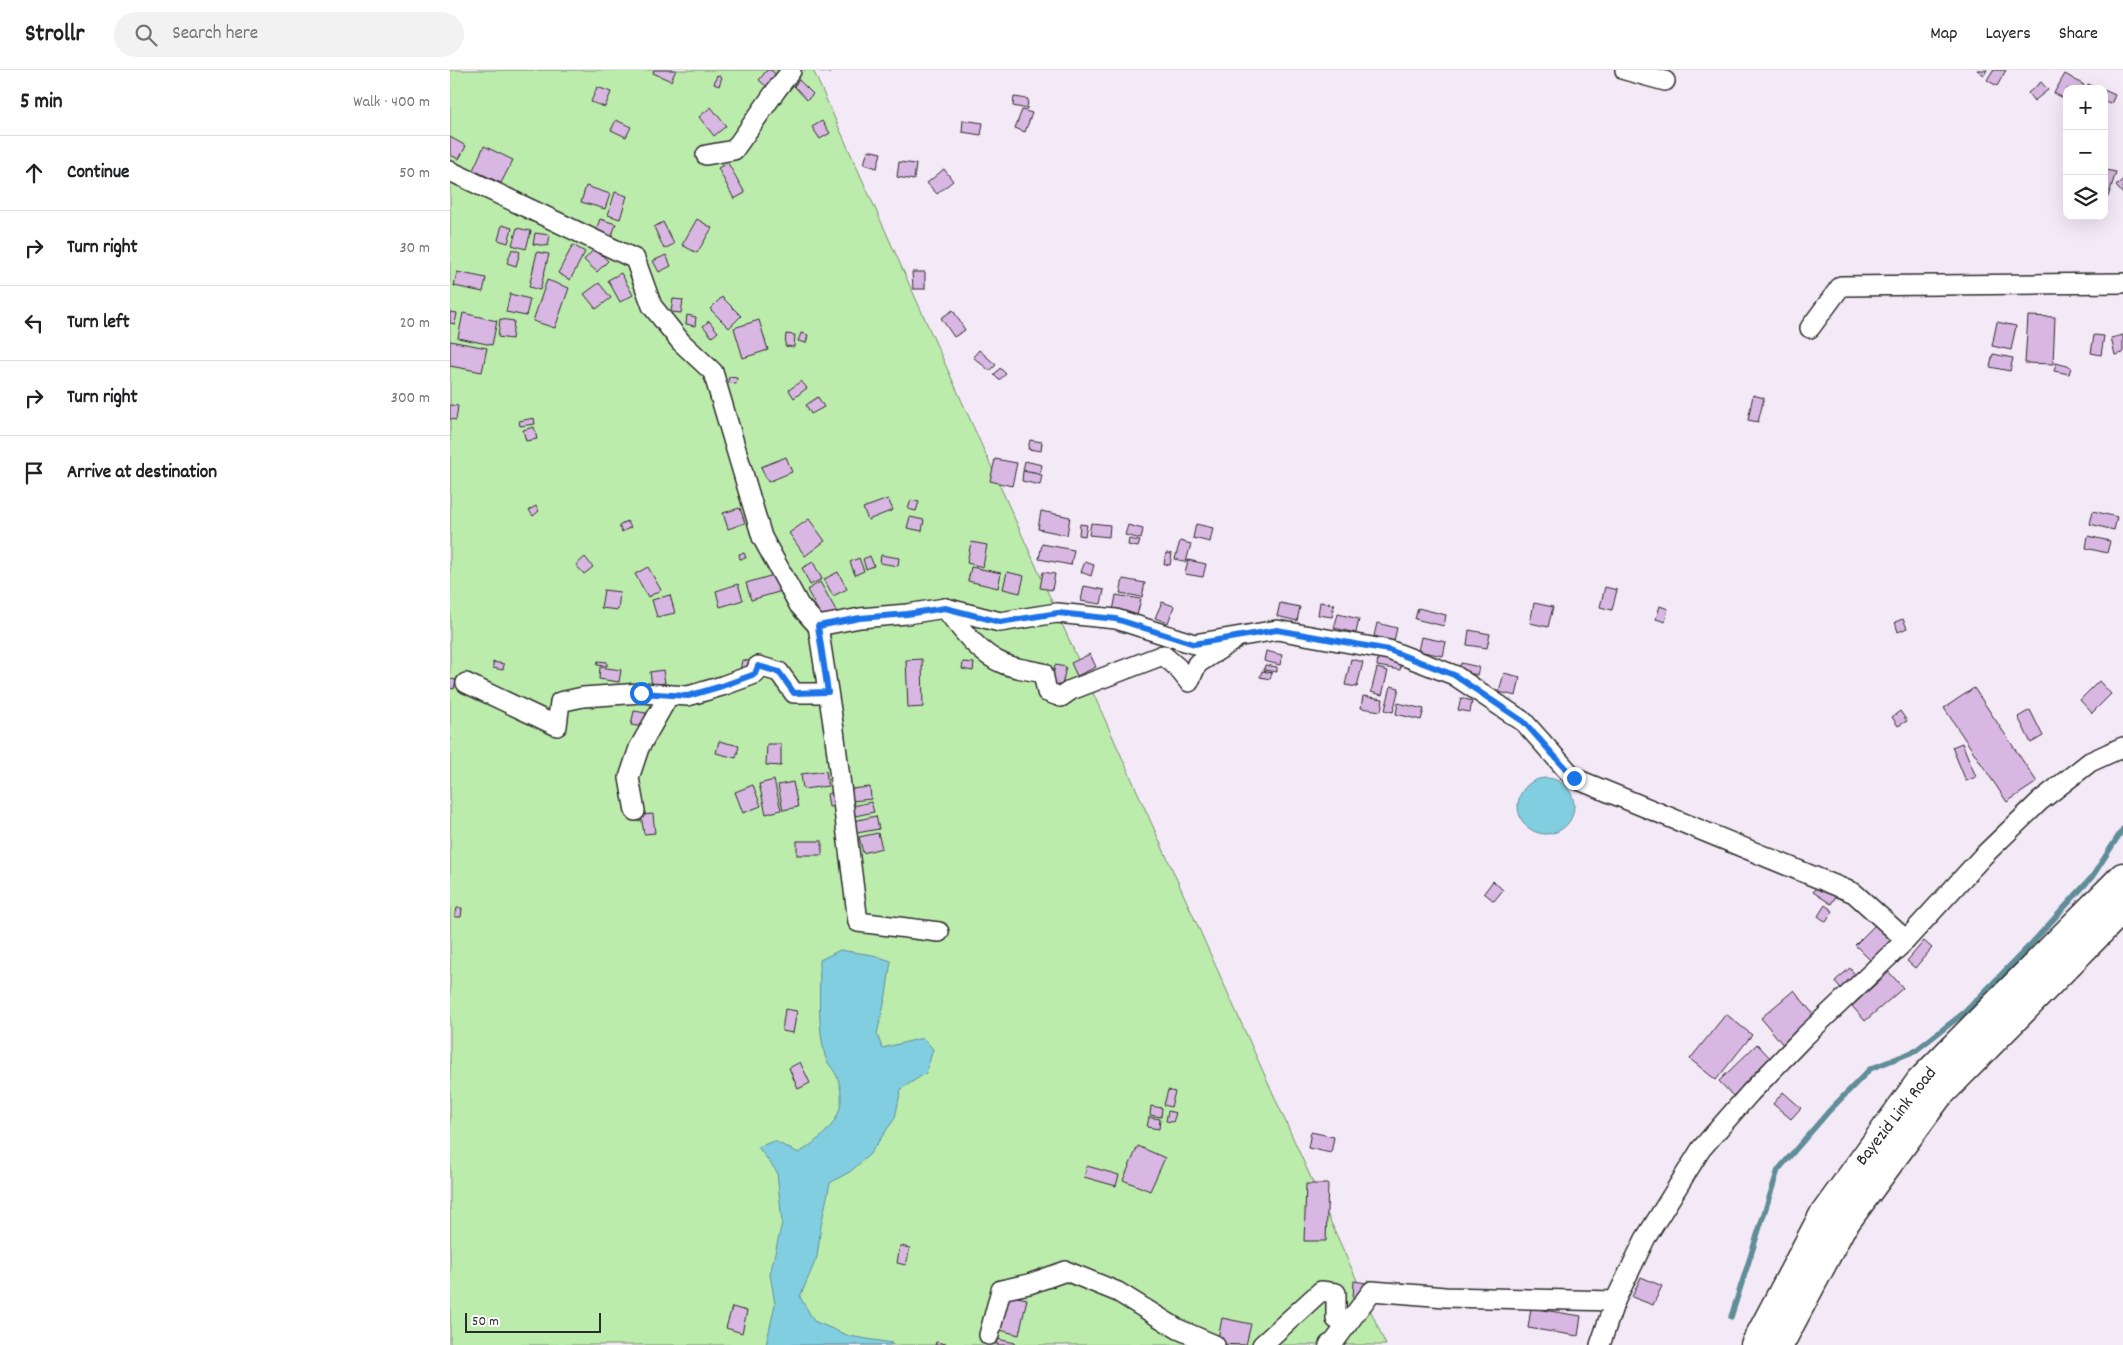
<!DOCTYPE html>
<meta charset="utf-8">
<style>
:root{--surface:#fff;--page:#f2f2f2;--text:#202124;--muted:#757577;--line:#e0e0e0}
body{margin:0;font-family:Dekko,sans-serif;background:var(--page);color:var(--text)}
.controls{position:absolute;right:15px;top:15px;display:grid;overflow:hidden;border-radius:10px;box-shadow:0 5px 20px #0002}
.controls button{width:45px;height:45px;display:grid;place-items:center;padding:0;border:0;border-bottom:1px solid var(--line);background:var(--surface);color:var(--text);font:25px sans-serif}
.scale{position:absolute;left:15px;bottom:12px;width:136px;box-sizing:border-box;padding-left:5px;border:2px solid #2b2b2b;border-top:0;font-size:14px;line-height:18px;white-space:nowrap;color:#2b2b2b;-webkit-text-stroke:4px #fff;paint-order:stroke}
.stop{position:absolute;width:15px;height:15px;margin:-11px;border:4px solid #1a73e8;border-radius:50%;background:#fff}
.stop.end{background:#1a73e8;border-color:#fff;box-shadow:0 1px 5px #0008}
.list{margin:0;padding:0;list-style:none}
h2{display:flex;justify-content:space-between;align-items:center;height:65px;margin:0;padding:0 20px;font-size:21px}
h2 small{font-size:16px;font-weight:400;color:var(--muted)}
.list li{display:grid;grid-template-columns:32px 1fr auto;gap:15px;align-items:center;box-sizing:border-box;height:75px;padding:0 20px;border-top:1px solid var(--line)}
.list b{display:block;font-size:19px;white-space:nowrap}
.list em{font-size:16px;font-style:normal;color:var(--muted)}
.icon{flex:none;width:28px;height:28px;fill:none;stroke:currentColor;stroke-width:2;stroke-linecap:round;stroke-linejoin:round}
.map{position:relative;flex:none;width:1673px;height:1275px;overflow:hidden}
header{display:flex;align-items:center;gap:30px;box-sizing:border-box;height:70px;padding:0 25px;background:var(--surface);border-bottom:1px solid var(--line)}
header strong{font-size:24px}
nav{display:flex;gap:28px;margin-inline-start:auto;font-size:18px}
.search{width:350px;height:45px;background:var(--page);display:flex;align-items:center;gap:12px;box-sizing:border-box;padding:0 18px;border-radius:28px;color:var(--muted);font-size:19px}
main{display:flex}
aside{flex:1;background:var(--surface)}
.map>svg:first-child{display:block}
.green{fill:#bcecac;stroke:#748c6c}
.water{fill:#82cee1;stroke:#5f8d98}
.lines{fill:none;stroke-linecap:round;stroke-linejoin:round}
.stream{stroke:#5f8d98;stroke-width:5.5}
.building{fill:#d9b7e3;stroke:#2b2b2b}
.street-casing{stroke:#2b2b2b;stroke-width:22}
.primary-casing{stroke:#2b2b2b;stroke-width:31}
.street{stroke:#fff;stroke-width:19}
.primary{stroke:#fff;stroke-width:28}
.route{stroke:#1a73e8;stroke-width:6}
.labels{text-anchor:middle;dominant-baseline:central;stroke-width:4.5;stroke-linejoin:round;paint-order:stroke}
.street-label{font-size:18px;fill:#2b2b2b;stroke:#fff}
</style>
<header>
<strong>Strollr</strong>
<div class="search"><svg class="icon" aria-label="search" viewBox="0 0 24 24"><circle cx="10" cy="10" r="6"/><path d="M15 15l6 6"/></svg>Search here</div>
<nav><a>Map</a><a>Layers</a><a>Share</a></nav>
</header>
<main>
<aside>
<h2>5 min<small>Walk · 400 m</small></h2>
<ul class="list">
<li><svg class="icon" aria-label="ahead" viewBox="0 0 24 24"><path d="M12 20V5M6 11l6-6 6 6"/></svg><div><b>Continue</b></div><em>50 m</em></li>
<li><svg class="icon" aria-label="right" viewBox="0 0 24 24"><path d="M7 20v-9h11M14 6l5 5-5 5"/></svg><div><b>Turn right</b></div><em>30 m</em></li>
<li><svg class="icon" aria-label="left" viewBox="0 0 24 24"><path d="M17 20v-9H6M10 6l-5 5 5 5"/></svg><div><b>Turn left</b></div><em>20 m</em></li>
<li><svg class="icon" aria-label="right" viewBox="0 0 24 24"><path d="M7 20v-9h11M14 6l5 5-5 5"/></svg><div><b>Turn right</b></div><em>300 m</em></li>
<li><svg class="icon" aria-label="arrive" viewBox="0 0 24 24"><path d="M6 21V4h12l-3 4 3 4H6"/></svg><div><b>Arrive at destination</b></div></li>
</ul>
</aside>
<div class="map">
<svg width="1673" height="1275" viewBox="0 0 1673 1275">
<rect width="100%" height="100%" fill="#f4e9f7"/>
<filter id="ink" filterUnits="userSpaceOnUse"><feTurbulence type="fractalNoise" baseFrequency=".02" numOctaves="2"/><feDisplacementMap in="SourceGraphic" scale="10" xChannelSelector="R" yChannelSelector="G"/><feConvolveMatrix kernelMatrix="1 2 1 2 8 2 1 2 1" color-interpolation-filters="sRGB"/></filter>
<g filter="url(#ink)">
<polygon class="green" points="0,0 363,0 936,1275 0,1275"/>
<g class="water">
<circle cx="1096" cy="736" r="28"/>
<path d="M390 880 423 885 441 891 436 925 427 964 432 978 473 968 483 979 476 1003 451 1019 445 1048 419 1085 401 1101 380 1113 371 1156 367 1187 350 1227 364 1251 399 1266 442 1273 440 1275H316L325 1234 320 1204 332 1153 327 1102 308 1077 324 1071 349 1083C376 1065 400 1045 388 1009 385 1000 377 994 375 986 367 955 370 921 370 890Z"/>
</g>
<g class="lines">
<polyline class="stream" points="1281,1247 1328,1100 1379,1041 1420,999 1465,981 1515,942 1581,874 1642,807 1673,759"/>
</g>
<g class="building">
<polygon points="204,0 226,0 221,11 203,3"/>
<polygon points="317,0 321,0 328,7 318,18 309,10"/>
<polygon points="365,0 381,0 380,3"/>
<polygon points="1527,0 1537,0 1534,5"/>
<polygon points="1543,0 1556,0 1547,16 1537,10"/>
<polygon points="1615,4 1634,15 1632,19 1617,19 1617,30 1604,23"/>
<polygon points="267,5 272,7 269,16 264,14"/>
<polygon points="349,10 363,24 357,30 344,16"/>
<polygon points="1591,12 1598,20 1584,31 1578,23"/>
<polygon points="1638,14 1650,19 1637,19"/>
<polygon points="147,17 161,22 155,37 141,32"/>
<polygon points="1654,20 1665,25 1661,34 1654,32"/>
<polygon points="564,27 578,29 577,39 563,36"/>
<polygon points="261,37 276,56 264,66 249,47"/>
<polygon points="572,40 582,43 575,62 565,58"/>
<polygon points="166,50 181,57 176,67 161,60"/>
<polygon points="513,50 533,53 531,65 512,62"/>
<polygon points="372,51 380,63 370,69 362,57"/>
<polygon points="0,67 16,76 9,89 0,85"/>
<polygon points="34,76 63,90 51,113 23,100"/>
<polygon points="418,80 431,83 427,98 414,94"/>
<polygon points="449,92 466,94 464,110 447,107"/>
<polygon points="278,93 295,123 284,129 268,98"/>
<polygon points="494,99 503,111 487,124 477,113"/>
<polygon points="1656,100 1666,102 1658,127 1654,126"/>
<polygon points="1673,109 1673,124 1666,116"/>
<polygon points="136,116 160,124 155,139 131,132"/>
<polygon points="165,122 177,126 170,149 158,145"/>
<polygon points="150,149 166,154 161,168 145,163"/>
<polygon points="247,149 262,158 247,183 232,175"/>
<polygon points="213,152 224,174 214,179 204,157"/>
<polygon points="52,155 62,158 58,173 48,170"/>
<polygon points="67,158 81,161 76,179 62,175"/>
<polygon points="85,163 100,165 98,176 83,174"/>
<polygon points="123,175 135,182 120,210 108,203"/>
<polygon points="145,178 158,191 147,202 134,190"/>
<polygon points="62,179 70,182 66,196 57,193"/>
<polygon points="87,182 99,184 90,220 79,217"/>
<polygon points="216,185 221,196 209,202 203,191"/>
<polygon points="7,202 36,208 33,222 4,216"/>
<polygon points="462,202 475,202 475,219 463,219"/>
<polygon points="171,203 183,225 170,232 158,210"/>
<polygon points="97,210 119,218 105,258 83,251"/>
<polygon points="149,213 161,228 146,239 134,224"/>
<polygon points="60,224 80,229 76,246 56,242"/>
<polygon points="272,227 291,246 279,258 260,239"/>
<polygon points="223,229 233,230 231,243 221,242"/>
<polygon points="503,240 515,260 504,267 491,248"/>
<polygon points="0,242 7,243 5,254 0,253"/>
<polygon points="13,243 47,251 42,275 8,268"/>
<polygon points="237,245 246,247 245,256 236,254"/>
<polygon points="1578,246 1605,247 1603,294 1575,293"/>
<polygon points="50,249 64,251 62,269 48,267"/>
<polygon points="309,250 318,280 293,288 284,258"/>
<polygon points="259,251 268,262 262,267 253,256"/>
<polygon points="1547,252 1566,256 1561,280 1542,276"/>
<polygon points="351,263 358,265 356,273 348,271"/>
<polygon points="336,264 345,265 344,277 335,276"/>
<polygon points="1644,265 1654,266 1651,285 1641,283"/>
<polygon points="1673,265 1673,283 1665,285 1661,268"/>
<polygon points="0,271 37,278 32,302 0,296"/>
<polygon points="529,280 546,295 540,301 523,287"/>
<polygon points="1543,284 1563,288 1560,301 1540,297"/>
<polygon points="1606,293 1621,297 1619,304 1604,301"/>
<polygon points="550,298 556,304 549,310 544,305"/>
<polygon points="279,307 287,308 286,314 278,313"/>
<polygon points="351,311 357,318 344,328 339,320"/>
<polygon points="1303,325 1314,328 1308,352 1298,350"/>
<polygon points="368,327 374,337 361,344 356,335"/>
<polygon points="0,335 8,336 6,350 0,349"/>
<polygon points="84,348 85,354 70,356 69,351"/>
<polygon points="84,357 87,369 76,371 73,360"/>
<polygon points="580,370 592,372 591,381 578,379"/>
<polygon points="336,387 342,402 318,412 311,397"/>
<polygon points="545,389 567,393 562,416 540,411"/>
<polygon points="575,391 592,395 590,403 573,400"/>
<polygon points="573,401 592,405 590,415 572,411"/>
<polygon points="438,429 443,440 418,450 413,438"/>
<polygon points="461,430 469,432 466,441 458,439"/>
<polygon points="86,436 89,441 83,446 79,440"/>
<polygon points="290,438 295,453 278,459 273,443"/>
<polygon points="591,441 620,447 617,465 588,459"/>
<polygon points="1643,441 1667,447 1664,460 1640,454"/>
<polygon points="460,447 474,450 472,461 457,458"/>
<polygon points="359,449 375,471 355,486 339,463"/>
<polygon points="177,451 181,457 172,462 169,456"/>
<polygon points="641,453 660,455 659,467 639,465"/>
<polygon points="630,454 637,455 635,466 629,465"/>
<polygon points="746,454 763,458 760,472 743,468"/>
<polygon points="678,455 693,459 691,469 675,465"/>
<polygon points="1638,466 1660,471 1657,483 1636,478"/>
<polygon points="679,469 690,471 688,477 678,475"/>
<polygon points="730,471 741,474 736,492 725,489"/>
<polygon points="521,472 537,475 533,497 517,493"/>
<polygon points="592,474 624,480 621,495 589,489"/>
<polygon points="294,483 296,488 290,489 289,484"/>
<polygon points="716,483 722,484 720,495 714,494"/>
<polygon points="431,485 449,488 448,496 430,493"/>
<polygon points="420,486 424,496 416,499 413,489"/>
<polygon points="135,487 143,497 134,504 126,495"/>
<polygon points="409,488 414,501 405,505 400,492"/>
<polygon points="738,490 756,494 753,507 735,504"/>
<polygon points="363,492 372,509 360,515 352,498"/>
<polygon points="635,492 644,495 641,506 631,502"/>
<polygon points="198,497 211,520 198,527 185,504"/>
<polygon points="521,497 551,503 548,518 518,511"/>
<polygon points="388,502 397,519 383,526 374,509"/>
<polygon points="557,502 574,506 570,523 553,519"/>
<polygon points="593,502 605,504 602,520 590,518"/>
<polygon points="327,504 332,521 301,530 296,513"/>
<polygon points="673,509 695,513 692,527 670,523"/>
<polygon points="370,512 387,542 373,550 357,520"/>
<polygon points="288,514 293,530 270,537 266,521"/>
<polygon points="634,516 654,520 651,534 631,531"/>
<polygon points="1155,517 1167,520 1162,540 1150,537"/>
<polygon points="154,520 170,522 168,540 151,538"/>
<polygon points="220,525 225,543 207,547 202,530"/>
<polygon points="666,525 691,529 687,545 663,541"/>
<polygon points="712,532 724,536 718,553 705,548"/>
<polygon points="870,532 884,534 882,547 868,545"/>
<polygon points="830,533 850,537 847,551 827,546"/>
<polygon points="1084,533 1103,537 1098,557 1080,553"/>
<polygon points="1210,536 1218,539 1215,552 1206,549"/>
<polygon points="968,538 996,545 994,556 965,549"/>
<polygon points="888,544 909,549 906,563 884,558"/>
<polygon points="1453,549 1457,558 1448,562 1445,552"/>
<polygon points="927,553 947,558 944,571 924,566"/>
<polygon points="1019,560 1040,564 1037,578 1017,575"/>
<polygon points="971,567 996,572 993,586 968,581"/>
<polygon points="816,581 832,585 830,595 814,591"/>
<polygon points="640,584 646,597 627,606 621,593"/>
<polygon points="928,585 952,590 950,600 927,596"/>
<polygon points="472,589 473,637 458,638 456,590"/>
<polygon points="901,589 913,592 907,617 895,615"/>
<polygon points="292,590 305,592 303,603 290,601"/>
<polygon points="148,591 157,592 157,596 147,595"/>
<polygon points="43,592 54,594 53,600 43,598"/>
<polygon points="513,592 524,593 523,601 512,599"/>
<polygon points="1011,593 1029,597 1027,605 1009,601"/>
<polygon points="605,595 616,597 611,620 601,618"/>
<polygon points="815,595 827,597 827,602 814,600"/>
<polygon points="150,597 171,600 169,612 149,609"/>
<polygon points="927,598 938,601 932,625 921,622"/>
<polygon points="213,600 215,613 202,615 200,602"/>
<polygon points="812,601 822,603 820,609 810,607"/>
<polygon points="1054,603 1070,607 1066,626 1049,622"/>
<polygon points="0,609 6,610 4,619 0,618"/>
<polygon points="1649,611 1661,624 1642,643 1630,630"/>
<polygon points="941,616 949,618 943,642 935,640"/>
<polygon points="1524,618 1587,712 1557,732 1494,638"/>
<polygon points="913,626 933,629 931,641 911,638"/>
<polygon points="1011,628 1022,631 1020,642 1008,640"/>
<polygon points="948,633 974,639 971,650 946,644"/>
<polygon points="1580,640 1593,666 1581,673 1568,647"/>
<polygon points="184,641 196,643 193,657 181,655"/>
<polygon points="1450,641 1457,651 1448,656 1442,647"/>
<polygon points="269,671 289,676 286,688 266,683"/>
<polygon points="1512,673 1526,707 1516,711 1502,677"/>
<polygon points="317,674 331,674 331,696 316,695"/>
<polygon points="376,701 378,716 353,719 351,704"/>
<polygon points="324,710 331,740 316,744 309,714"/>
<polygon points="343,712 348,737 333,740 328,715"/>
<polygon points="303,715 311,736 293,743 285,722"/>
<polygon points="420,717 421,729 402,731 401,719"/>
<polygon points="384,722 386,736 379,737 377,724"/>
<polygon points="421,732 424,742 405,746 403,736"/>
<polygon points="203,744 205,763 194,764 191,745"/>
<polygon points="426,746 429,759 407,763 404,751"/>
<polygon points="428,763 432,778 413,783 409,767"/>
<rect x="347" y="771" width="25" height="14"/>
<polygon points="1043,811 1053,820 1044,831 1034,823"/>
<polygon points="1371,811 1388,823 1381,834 1363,822"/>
<polygon points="1375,835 1383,841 1376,852 1368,846"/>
<polygon points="7,838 12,838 11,847 5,847"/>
<polygon points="1426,854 1442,870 1421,891 1405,875"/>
<polygon points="1474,871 1482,878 1465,898 1457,891"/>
<polygon points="1400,898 1408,909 1393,921 1385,911"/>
<polygon points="1439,902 1453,918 1415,951 1402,936"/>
<polygon points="1344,920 1367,949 1334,976 1311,948"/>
<polygon points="335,939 347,941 343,963 332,961"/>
<polygon points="1276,944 1302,965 1266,1010 1240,989"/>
<polygon points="1307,974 1322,990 1283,1026 1269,1011"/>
<polygon points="350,992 360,1013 348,1019 339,998"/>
<polygon points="718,1020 725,1022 721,1037 714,1035"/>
<polygon points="1333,1022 1351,1038 1341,1049 1323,1034"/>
<polygon points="701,1036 712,1038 711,1047 700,1045"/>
<polygon points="718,1041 726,1043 723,1052 716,1051"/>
<polygon points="699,1047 710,1049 709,1059 697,1057"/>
<polygon points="861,1062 884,1067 881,1083 858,1078"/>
<polygon points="688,1076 715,1088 700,1121 673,1110"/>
<polygon points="637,1096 669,1105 666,1116 634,1107"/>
<polygon points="856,1114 878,1114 876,1171 854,1171"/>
<polygon points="450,1176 460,1178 456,1195 447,1193"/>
<polygon points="1191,1207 1212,1216 1203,1235 1182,1227"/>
<polygon points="904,1211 916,1213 915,1229 903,1228"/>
<polygon points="557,1225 577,1229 569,1265 550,1260"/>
<polygon points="282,1237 297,1241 292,1263 276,1258"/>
<polygon points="1081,1238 1131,1246 1128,1266 1078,1258"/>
<polygon points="772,1248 801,1254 796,1275 767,1274"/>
<polygon points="548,1269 565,1273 565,1275 547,1275"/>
<polygon points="486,1272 501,1275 485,1275"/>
</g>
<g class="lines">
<defs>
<g id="street">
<polyline points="1175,0 1215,11"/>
<polyline points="256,85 284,80 327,19 341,1"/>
<polyline points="0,101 185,189 202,236 231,272 263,302 312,467 349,535 368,556 410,548 457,544 495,538 550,552 607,543 666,549 744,574 827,560 939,580 1004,605 1074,652 1124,708 1404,823 1456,870"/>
<polyline points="1360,258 1391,216 1673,213"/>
<path d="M495 538C511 559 529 584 554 594 566 599 581 600 593 603L597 622 611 627 621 620 713 585 727 597 739 612 747 594 784 570"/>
<polyline points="368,556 384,660 408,852 489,862"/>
<polyline points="16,613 107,656 110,632 133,627 191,623 238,626 272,616 305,604 308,596 329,602 344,623 378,623"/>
<polyline points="185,741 179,708 189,678 219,625"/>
<polyline points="539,1265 551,1220 579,1214 616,1201 668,1222 728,1259 765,1275"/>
<polyline points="812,1275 871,1221 886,1223 886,1249 896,1256"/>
<polyline points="879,1275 884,1272 922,1221 995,1227 1165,1231"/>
<polyline points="1150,1275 1165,1231 1195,1169 1251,1079 1300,1023 1354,967 1456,870 1533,786 1590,731 1640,692 1673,677"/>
</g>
<g id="primary">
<polyline points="1305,1275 1373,1146 1470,1012 1673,807"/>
<polyline points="1329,1275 1391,1158 1487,1027 1673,838"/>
</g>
</defs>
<use href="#street" class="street-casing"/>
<use href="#primary" class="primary-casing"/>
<use href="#street" class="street"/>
<use href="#primary" class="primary"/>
</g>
</g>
<g class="lines" filter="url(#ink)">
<polyline class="route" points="191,623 238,626 272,616 305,604 308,596 329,602 344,623 378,622 368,556 410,548 457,544 495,538 550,552 608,543 666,549 744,574 827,560 939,580 1004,605 1074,652 1124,708"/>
</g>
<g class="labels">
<g class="street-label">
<text transform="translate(1447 1047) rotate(-52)">Bayezid Link Road</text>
</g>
</g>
</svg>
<div class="controls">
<button>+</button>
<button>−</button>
<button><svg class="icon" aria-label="layers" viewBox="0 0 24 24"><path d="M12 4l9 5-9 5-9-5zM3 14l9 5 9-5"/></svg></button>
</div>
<div class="scale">50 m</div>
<div class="stop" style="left:191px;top:623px"></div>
<div class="stop end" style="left:1124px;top:708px"></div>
</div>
</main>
